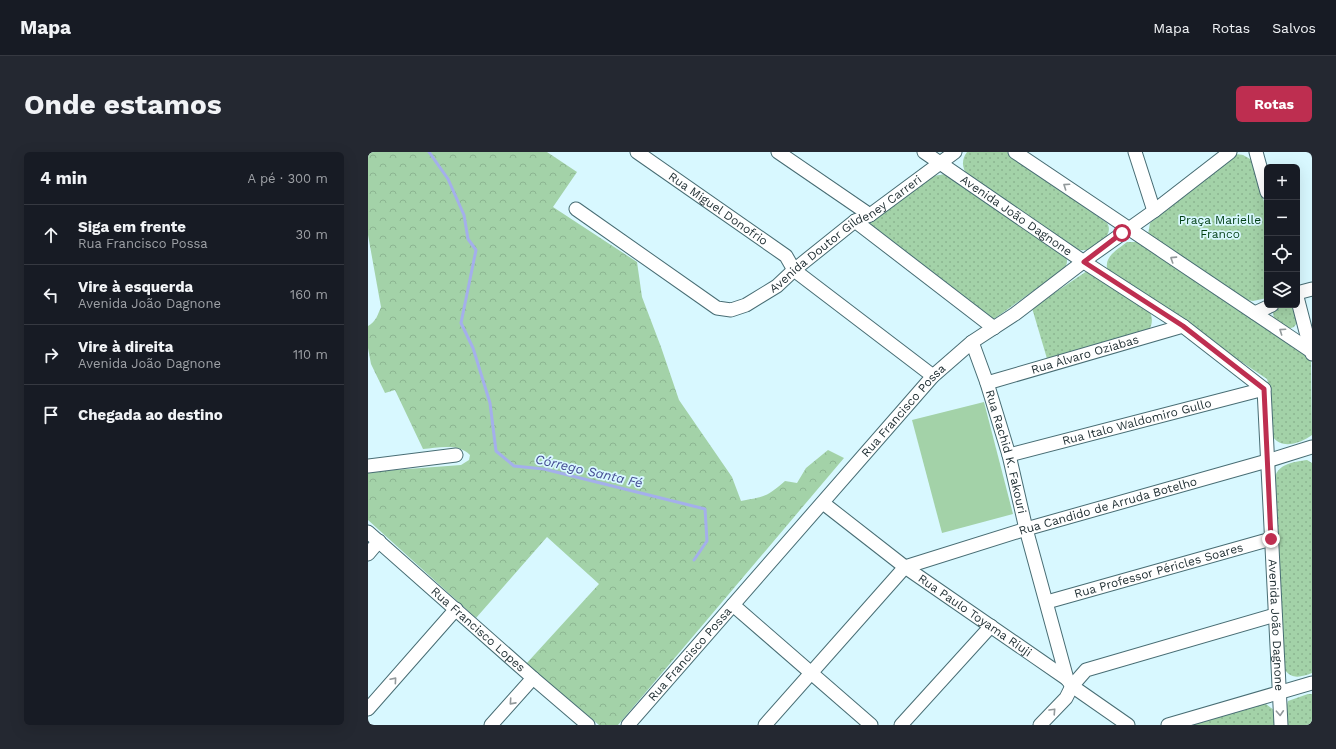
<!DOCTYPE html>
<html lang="pt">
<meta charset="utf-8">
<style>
:root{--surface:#171b24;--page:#242831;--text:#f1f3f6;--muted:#9ea1a6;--line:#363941;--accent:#be2e50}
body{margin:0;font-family:"Work Sans",sans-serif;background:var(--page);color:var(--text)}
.controls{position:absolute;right:12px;top:12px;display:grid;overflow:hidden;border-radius:6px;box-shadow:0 4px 16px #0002}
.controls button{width:36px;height:36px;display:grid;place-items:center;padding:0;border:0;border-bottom:1px solid var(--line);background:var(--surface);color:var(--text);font:20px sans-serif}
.stop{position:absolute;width:12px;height:12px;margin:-9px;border:3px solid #be2e50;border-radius:50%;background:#fff}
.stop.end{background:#be2e50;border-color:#fff;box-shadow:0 1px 4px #0008}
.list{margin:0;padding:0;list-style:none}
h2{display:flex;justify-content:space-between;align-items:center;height:52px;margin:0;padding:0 16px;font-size:17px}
h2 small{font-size:13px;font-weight:400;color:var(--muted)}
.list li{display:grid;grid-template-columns:26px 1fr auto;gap:12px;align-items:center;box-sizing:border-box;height:60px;padding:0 16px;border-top:1px solid var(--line)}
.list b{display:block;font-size:15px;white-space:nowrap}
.list p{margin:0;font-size:13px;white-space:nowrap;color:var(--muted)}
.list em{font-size:13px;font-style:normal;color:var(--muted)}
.icon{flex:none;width:22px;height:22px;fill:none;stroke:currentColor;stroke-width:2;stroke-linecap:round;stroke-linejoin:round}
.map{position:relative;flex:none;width:944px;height:573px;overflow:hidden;border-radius:6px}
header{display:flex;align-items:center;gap:24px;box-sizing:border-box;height:56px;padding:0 20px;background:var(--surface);border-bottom:1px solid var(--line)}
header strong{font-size:19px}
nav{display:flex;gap:22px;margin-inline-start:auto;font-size:14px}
.intro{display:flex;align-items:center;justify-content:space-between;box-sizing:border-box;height:96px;padding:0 24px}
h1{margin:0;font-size:28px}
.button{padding:10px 18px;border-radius:6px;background:var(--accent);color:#fff;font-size:14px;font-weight:700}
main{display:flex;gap:24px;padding:0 24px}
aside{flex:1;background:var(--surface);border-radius:6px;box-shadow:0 4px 16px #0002}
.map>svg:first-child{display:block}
.grass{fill:#a3d2a8}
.forest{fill:url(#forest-crowns)}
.park{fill:url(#park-dots)}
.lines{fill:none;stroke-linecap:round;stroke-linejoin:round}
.stream{stroke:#a4afeb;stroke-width:3}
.minor-casing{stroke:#486d74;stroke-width:15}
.minor{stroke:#fff;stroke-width:13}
.oneway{stroke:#92999b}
.route{stroke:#be2e50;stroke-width:5}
.labels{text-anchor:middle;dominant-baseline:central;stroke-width:3.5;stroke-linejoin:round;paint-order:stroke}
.street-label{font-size:12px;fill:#243337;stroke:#d8f8ff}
.park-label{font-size:12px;fill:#013f14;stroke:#d8f8ff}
.water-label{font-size:13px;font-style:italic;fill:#424991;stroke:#d8f8ff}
</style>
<header>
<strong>Mapa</strong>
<nav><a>Mapa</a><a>Rotas</a><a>Salvos</a></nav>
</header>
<div class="intro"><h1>Onde estamos</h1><a class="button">Rotas</a></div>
<main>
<aside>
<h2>4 min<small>A pé · 300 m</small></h2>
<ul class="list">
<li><svg class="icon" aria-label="ahead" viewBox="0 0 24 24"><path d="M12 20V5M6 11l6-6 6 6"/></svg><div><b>Siga em frente</b><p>Rua Francisco Possa</p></div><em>30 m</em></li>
<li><svg class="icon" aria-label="left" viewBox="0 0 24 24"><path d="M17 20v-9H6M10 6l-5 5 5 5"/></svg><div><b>Vire à esquerda</b><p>Avenida João Dagnone</p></div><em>160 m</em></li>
<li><svg class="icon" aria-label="right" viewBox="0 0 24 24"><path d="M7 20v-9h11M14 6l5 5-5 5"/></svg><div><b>Vire à direita</b><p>Avenida João Dagnone</p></div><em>110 m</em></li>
<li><svg class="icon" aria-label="arrive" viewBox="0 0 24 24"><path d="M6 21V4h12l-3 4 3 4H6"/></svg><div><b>Chegada ao destino</b></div></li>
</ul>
</aside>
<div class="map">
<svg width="944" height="573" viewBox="0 0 944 573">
<defs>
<pattern id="forest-crowns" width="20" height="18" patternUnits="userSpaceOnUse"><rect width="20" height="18" fill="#a3d2a8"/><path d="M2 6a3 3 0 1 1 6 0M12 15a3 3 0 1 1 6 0" fill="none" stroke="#8cb591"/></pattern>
<pattern id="park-dots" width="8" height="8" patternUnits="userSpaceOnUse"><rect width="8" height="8" fill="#a3d2a8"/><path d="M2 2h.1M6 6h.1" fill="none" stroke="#8cb591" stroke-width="1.8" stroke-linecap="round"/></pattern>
</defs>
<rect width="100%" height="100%" fill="#d8f8ff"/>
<polygon class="grass" points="616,250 645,362 574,381 544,268"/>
<path class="forest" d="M0 0H179L209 20 185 55 269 110 274 145 293 195 311 248 364 325 373 349C396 345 399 345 417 329L429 331 438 316 460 298 476 306 250 573H231L158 512 231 432 179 385 108 466 0 368V320L93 313 101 308 102 303C90 291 70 296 55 297L27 238 17 241 3 212 0 196V174C8 170 10 162 13 155L0 83Z"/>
<g class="park">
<path d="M599 0H639L739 71C748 84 723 101 711 98L600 24C594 17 593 8 599 0Z"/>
<polygon points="868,2 875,3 884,8 899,60 899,146 885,149 879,148 780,82 782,71"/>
<path d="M578 22 698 104C700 109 699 113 696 117L626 167 622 166 500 73V69L565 24Z"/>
<path d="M759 90H770L939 201 943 208V212L944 283C933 291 914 298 905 285L901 234 899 227 741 121C733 106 749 98 759 90Z"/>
<path d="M719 119 780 157C785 164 785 171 781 178L680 210 664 156Z"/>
<path d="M911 153 923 154C929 161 933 167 926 175L920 177 906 168 905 160Z"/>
<path d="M939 308 944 311V521C933 525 924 528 916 517L907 325C911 311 927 310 939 308Z"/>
<polygon points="940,542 944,542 944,573 919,573 918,557 920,549"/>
<polygon points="891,552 898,552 907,559 910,573 815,573"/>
</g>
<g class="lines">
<polyline class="stream" points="61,0 80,27 96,63 100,87 108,98 93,171 105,196 122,251 128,299 146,314 176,317 337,357 339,389 326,408"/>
<defs>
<g id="minor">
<path id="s1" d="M269 0 418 104 426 118 565 224"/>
<polyline points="410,0 502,63"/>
<path id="s2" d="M556 0 716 110 815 174 896 237 913 573"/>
<path d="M647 0C745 67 845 132 943 199L944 202"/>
<polyline points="767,0 786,59"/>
<polyline points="888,0 899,40"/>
<path id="s3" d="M208 57 349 156 363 158 378 153 409 134 426 118 487 69 502 63 587 0"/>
<polyline points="487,69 626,176"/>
<polyline points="929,141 944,137"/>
<polyline points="929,145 943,199"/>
<polyline points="887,161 904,153"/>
<path id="s4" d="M604 190 619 231 641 303 658 377 699 527"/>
<path id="s5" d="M619 231 815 174"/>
<path id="s6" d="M641 303 896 237"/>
<polyline points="0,314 88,303"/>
<path id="s7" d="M455 351 537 415 699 527 704 534 760 573"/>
<path id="s8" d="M0 380 165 526 220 573"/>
<polyline points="0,402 11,389"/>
<path id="s9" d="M679 450 903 387"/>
<polyline points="365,453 503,573"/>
<polyline points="0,557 88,457"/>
<polyline points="123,573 165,526"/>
<path id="s10" d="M260 573 565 224 604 190 647 162 724 103 786 59 862 0"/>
<path id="s11" d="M397 573 537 415 658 377 899 309 944 295"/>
<polyline points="533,573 623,474"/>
<polyline points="672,573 698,546 704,534 718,518 907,463"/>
<polyline points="800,573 944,531"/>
</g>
</defs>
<use href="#minor" class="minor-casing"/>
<use href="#minor" class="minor"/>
</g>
<defs><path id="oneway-chevron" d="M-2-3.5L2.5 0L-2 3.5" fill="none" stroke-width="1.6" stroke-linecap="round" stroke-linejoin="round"/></defs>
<g class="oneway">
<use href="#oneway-chevron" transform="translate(698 34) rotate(-146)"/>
<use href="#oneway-chevron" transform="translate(805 107) rotate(-147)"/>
<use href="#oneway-chevron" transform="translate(914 179) rotate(-146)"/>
<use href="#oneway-chevron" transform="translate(26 528) rotate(-49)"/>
<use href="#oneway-chevron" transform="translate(144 550) rotate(132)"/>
<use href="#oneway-chevron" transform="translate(685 559) rotate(-47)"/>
<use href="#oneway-chevron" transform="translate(912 561) rotate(87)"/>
</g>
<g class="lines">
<polyline class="route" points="754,81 716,110 815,174 896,237 903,387"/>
</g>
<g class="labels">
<g class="street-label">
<text stroke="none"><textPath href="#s1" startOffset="99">Rua Miguel Donofrio</textPath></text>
<text stroke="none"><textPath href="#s2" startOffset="112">Avenida João Dagnone</textPath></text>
<text stroke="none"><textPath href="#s3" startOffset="325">Avenida Doutor Gildeney Carreri</textPath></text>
<text stroke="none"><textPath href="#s5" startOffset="102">Rua Álvaro Oziabas</textPath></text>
<text stroke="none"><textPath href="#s10" startOffset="418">Rua Francisco Possa</textPath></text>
<text stroke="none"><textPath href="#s6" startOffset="132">Rua Italo Waldomiro Gullo</textPath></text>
<text stroke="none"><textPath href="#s4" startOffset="115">Rua Rachid K. Fakouri</textPath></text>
<text stroke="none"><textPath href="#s11" startOffset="423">Rua Candido de Arruda Botelho</textPath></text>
<text stroke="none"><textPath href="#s9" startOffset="116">Rua Professor Péricles Soares</textPath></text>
<text stroke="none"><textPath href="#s7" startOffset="189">Rua Paulo Toyama Riuji</textPath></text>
<text stroke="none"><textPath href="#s2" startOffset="651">Avenida João Dagnone</textPath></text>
<text stroke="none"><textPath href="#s8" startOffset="147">Rua Francisco Lopes</textPath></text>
<text stroke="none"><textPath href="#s10" startOffset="94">Rua Francisco Possa</textPath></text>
</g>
<g class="park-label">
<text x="852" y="68">Praça Marielle<tspan x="852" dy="14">Franco</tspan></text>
</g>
<g class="water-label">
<text transform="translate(221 319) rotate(13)">Córrego Santa Fé</text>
</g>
</g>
</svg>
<div class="controls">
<button>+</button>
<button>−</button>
<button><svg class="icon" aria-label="locate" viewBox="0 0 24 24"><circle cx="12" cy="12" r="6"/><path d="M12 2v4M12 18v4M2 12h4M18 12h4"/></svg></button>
<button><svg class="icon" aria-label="layers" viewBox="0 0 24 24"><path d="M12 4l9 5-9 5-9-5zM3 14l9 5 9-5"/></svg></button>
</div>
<div class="stop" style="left:754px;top:81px"></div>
<div class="stop end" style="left:903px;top:387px"></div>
</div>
</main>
